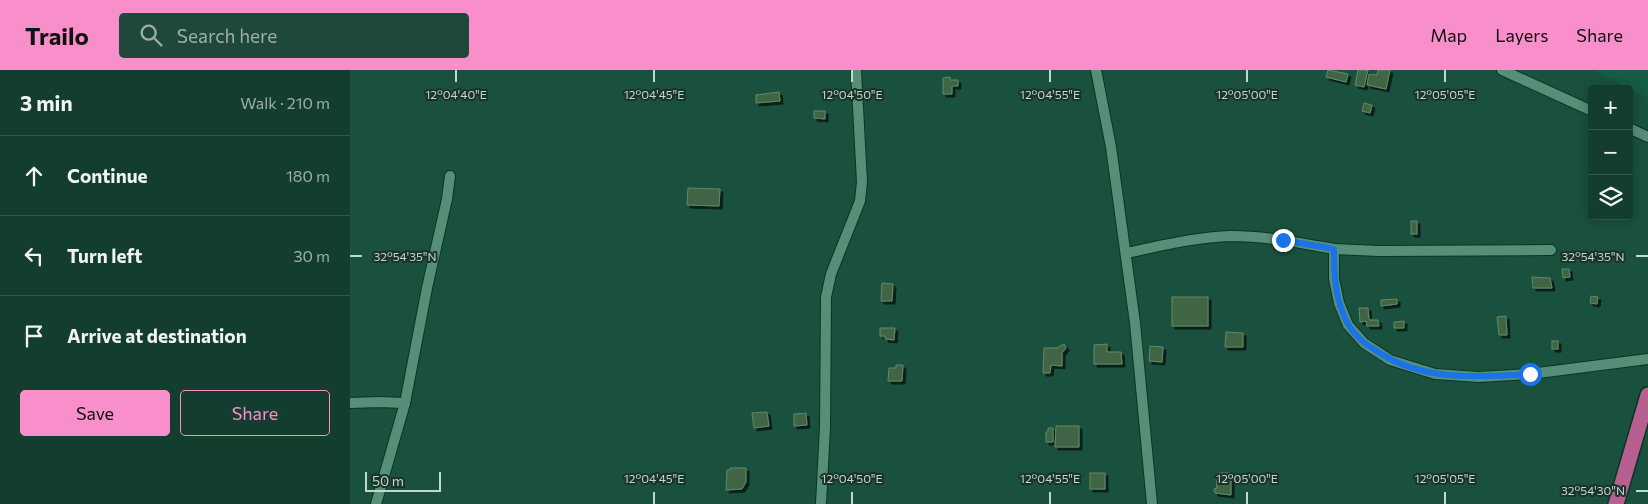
<!DOCTYPE html>
<meta charset="utf-8">
<style>
:root{--surface:#133d2e;--page:#20483a;--text:#f1f3f6;--muted:#9daeaa;--line:#32564a;--accent:#f98fca}
body{margin:0;font-family:Commissioner,sans-serif;background:var(--page);color:var(--text)}
.controls{position:absolute;right:15px;top:15px;display:grid;overflow:hidden;border-radius:5px;box-shadow:0 2px 12px #0003}
.controls button{width:45px;height:45px;display:grid;place-items:center;padding:0;border:0;border-bottom:1px solid var(--line);background:var(--surface);color:var(--text);font:25px sans-serif}
.scale{position:absolute;left:15px;bottom:12px;width:76px;box-sizing:border-box;padding-left:5px;border:2px solid #bed9cd;border-top:0;font-size:14px;line-height:18px;white-space:nowrap;color:#bed9cd;-webkit-text-stroke:4px #1b3229;paint-order:stroke}
.stop{position:absolute;width:15px;height:15px;margin:-11px;border:4px solid #1a73e8;border-radius:50%;background:#fff}
.stop.end{background:#1a73e8;border-color:#fff;box-shadow:0 1px 5px #0008}
.list{margin:0;padding:0;list-style:none}
h2{display:flex;justify-content:space-between;align-items:center;height:65px;margin:0;padding:0 20px;font-size:21px}
h2 small{font-size:16px;font-weight:400;color:var(--muted)}
.list li{display:grid;grid-template-columns:32px 1fr auto;gap:15px;align-items:center;box-sizing:border-box;height:80px;padding:0 20px;border-top:1px solid var(--line)}
.list b{display:block;font-size:19px;white-space:nowrap}
.list em{font-size:16px;font-style:normal;color:var(--muted)}
.actions{display:flex;gap:10px;padding:15px 20px}
.actions a{flex:1;padding:11px 0;border:1px solid var(--accent);border-radius:5px;text-align:center;font-size:18px;color:var(--accent)}
.actions .main{background:var(--accent);color:#111}
.icon{flex:none;width:28px;height:28px;fill:none;stroke:currentColor;stroke-width:2;stroke-linecap:round;stroke-linejoin:round}
.map{position:relative;flex:none;width:1298px;height:434px;overflow:hidden}
header{display:flex;align-items:center;gap:30px;box-sizing:border-box;height:70px;padding:0 25px;background:var(--accent);color:#111}
header strong{font-size:24px}
nav{display:flex;gap:28px;margin-inline-start:auto;font-size:18px}
.search{width:350px;height:45px;background:var(--page);display:flex;align-items:center;gap:12px;box-sizing:border-box;padding:0 18px;border-radius:5px;color:var(--muted);font-size:19px}
main{display:flex}
aside{flex:1;background:var(--surface)}
.map>svg:first-child{display:block}
.built{fill:#165b44}
.building{fill:#416544;stroke:#638966;filter:url(#shadow)}
.lines{fill:none;stroke-linecap:round;stroke-linejoin:round}
.minor-casing{stroke:#093526;stroke-width:12}
.highway-casing{stroke:#093526;stroke-width:18}
.minor{stroke:#578e78;stroke-width:10}
.highway{stroke:#b65f90;stroke-width:15}
.route{stroke:#1a73e8;stroke-width:6}
.ticks{fill:none;stroke:#bed9cd;stroke-width:2}
.ticks-label{font-size:12px;text-anchor:middle;fill:#bed9cd;stroke:#1b3229;stroke-width:4;stroke-linejoin:round;paint-order:stroke}
</style>
<header>
<strong>Trailo</strong>
<div class="search"><svg class="icon" aria-label="search" viewBox="0 0 24 24"><circle cx="10" cy="10" r="6"/><path d="M15 15l6 6"/></svg>Search here</div>
<nav><a>Map</a><a>Layers</a><a>Share</a></nav>
</header>
<main>
<aside>
<h2>3 min<small>Walk · 210 m</small></h2>
<ul class="list">
<li><svg class="icon" aria-label="ahead" viewBox="0 0 24 24"><path d="M12 20V5M6 11l6-6 6 6"/></svg><div><b>Continue</b></div><em>180 m</em></li>
<li><svg class="icon" aria-label="left" viewBox="0 0 24 24"><path d="M17 20v-9H6M10 6l-5 5 5 5"/></svg><div><b>Turn left</b></div><em>30 m</em></li>
<li><svg class="icon" aria-label="arrive" viewBox="0 0 24 24"><path d="M6 21V4h12l-3 4 3 4H6"/></svg><div><b>Arrive at destination</b></div></li>
</ul>
<div class="actions"><a class="main">Save</a><a>Share</a></div>
</aside>
<div class="map">
<svg width="1298" height="434" viewBox="0 0 1298 434">
<defs>
<filter id="shadow"><feDropShadow dx="3" dy="3" stdDeviation="0" flood-color="#0009"/></filter>
</defs>
<rect width="100%" height="100%" fill="#19513e"/>
<polygon class="built" points="1244,0 1298,0 1298,28"/>
<g class="building">
<polygon points="978,0 998,4 996,12 976,7"/>
<polygon points="1008,0 1018,0 1014,17 1005,15"/>
<polygon points="1028,0 1040,0 1036,19 1017,15 1019,4 1027,5"/>
<polygon points="600,7 600,10 608,10 608,16 602,16 602,24 593,24 593,8"/>
<polygon points="429,22 430,31 406,33 406,25"/>
<polygon points="1014,33 1022,35 1020,43 1012,41"/>
<polygon points="464,41 475,41 475,49 464,48"/>
<polygon points="338,118 370,119 369,136 337,135"/>
<rect x="1061" y="151" width="6" height="13"/>
<polygon points="1212,199 1219,199 1220,207 1213,208"/>
<polygon points="1182,207 1200,208 1202,218 1183,218"/>
<polygon points="532,213 543,214 542,231 531,231"/>
<polygon points="1241,226 1248,227 1247,234 1240,233"/>
<rect x="822" y="227" width="36" height="29"/>
<polygon points="1047,229 1047,234 1031,236 1031,230"/>
<polygon points="1009,238 1018,238 1019,250 1028,250 1029,256 1017,256 1016,251 1010,252"/>
<polygon points="1156,246 1157,265 1149,265 1147,247"/>
<polygon points="1054,251 1054,258 1044,258 1044,252"/>
<polygon points="530,258 545,258 544,270 535,269 535,266 530,266"/>
<polygon points="876,262 893,263 893,277 875,277"/>
<rect x="1202" y="271" width="6" height="8"/>
<polygon points="714,274 716,278 712,283 712,296 701,295 700,303 693,303 694,278 707,278"/>
<polygon points="757,274 757,282 771,282 772,294 744,294 744,275"/>
<polygon points="800,276 813,277 812,292 799,291"/>
<polygon points="546,295 553,295 552,311 538,311 539,298 546,298"/>
<polygon points="417,342 419,356 404,358 402,343"/>
<polygon points="456,343 457,355 444,356 444,344"/>
<polygon points="706,356 729,356 729,377 705,377"/>
<polygon points="698,358 703,358 703,372 696,372 696,362 698,362"/>
<polygon points="380,398 396,398 396,412 392,419 376,420 377,400 380,400"/>
<rect x="740" y="403" width="15" height="16"/>
<polygon points="869,403 881,403 881,425 865,423 864,419 867,418 866,408 869,408"/>
</g>
<g class="lines">
<defs>
<g id="minor">
<polyline points="746,0 761,77 785,253 802,434"/>
<polyline points="1152,0 1242,41"/>
<polyline points="1279,58 1298,67"/>
<polyline points="984,179 1029,181 1201,180"/>
<path d="M776 183C810 176 846 167 881 166 916 166 950 173 984 179V209L989 233 998 255 1014 273 1040 290 1085 304 1129 307 1180 304 1298 289"/>
<polyline points="0,333 29,332 55,333"/>
<polyline points="26,434 55,333 77,218 97,129 100,106"/>
<polyline points="471,434 475,357 476,227 481,204 510,131 512,112 506,0"/>
</g>
<polyline id="highway" points="1266,434 1298,325"/>
</defs>
<use href="#minor" class="minor-casing"/>
<use href="#highway" class="highway-casing"/>
<use href="#minor" class="minor"/>
<use href="#highway" class="highway"/>
</g>
<g class="lines">
<path class="route" d="M933 170 984 179C984 205 985 231 998 254 1004 265 1015 274 1025 280 1071 312 1128 307 1180 304"/>
</g>
<path class="ticks" d="M106 0V12M304 0V12M502 0V12M700 0V12M897 0V12M1095 0V12M0 186H12M1286 186H1298M1286 421H1298M304 422V434M502 422V434M700 422V434M897 422V434M1095 422V434"/>
<g class="ticks-label">
<text x="106" y="29">12°04'40"E</text>
<text x="304" y="29">12°04'45"E</text>
<text x="502" y="29">12°04'50"E</text>
<text x="700" y="29">12°04'55"E</text>
<text x="897" y="29">12°05'00"E</text>
<text x="1095" y="29">12°05'05"E</text>
<text x="55" y="191">32°54'35"N</text>
<text x="1243" y="191">32°54'35"N</text>
<text x="304" y="413">12°04'45"E</text>
<text x="502" y="413">12°04'50"E</text>
<text x="700" y="413">12°04'55"E</text>
<text x="897" y="413">12°05'00"E</text>
<text x="1095" y="413">12°05'05"E</text>
<text x="1243" y="425">32°54'30"N</text>
</g>
</svg>
<div class="controls">
<button>+</button>
<button>−</button>
<button><svg class="icon" aria-label="layers" viewBox="0 0 24 24"><path d="M12 4l9 5-9 5-9-5zM3 14l9 5 9-5"/></svg></button>
</div>
<div class="scale">50 m</div>
<div class="stop" style="left:1180px;top:304px"></div>
<div class="stop end" style="left:933px;top:170px"></div>
</div>
</main>
